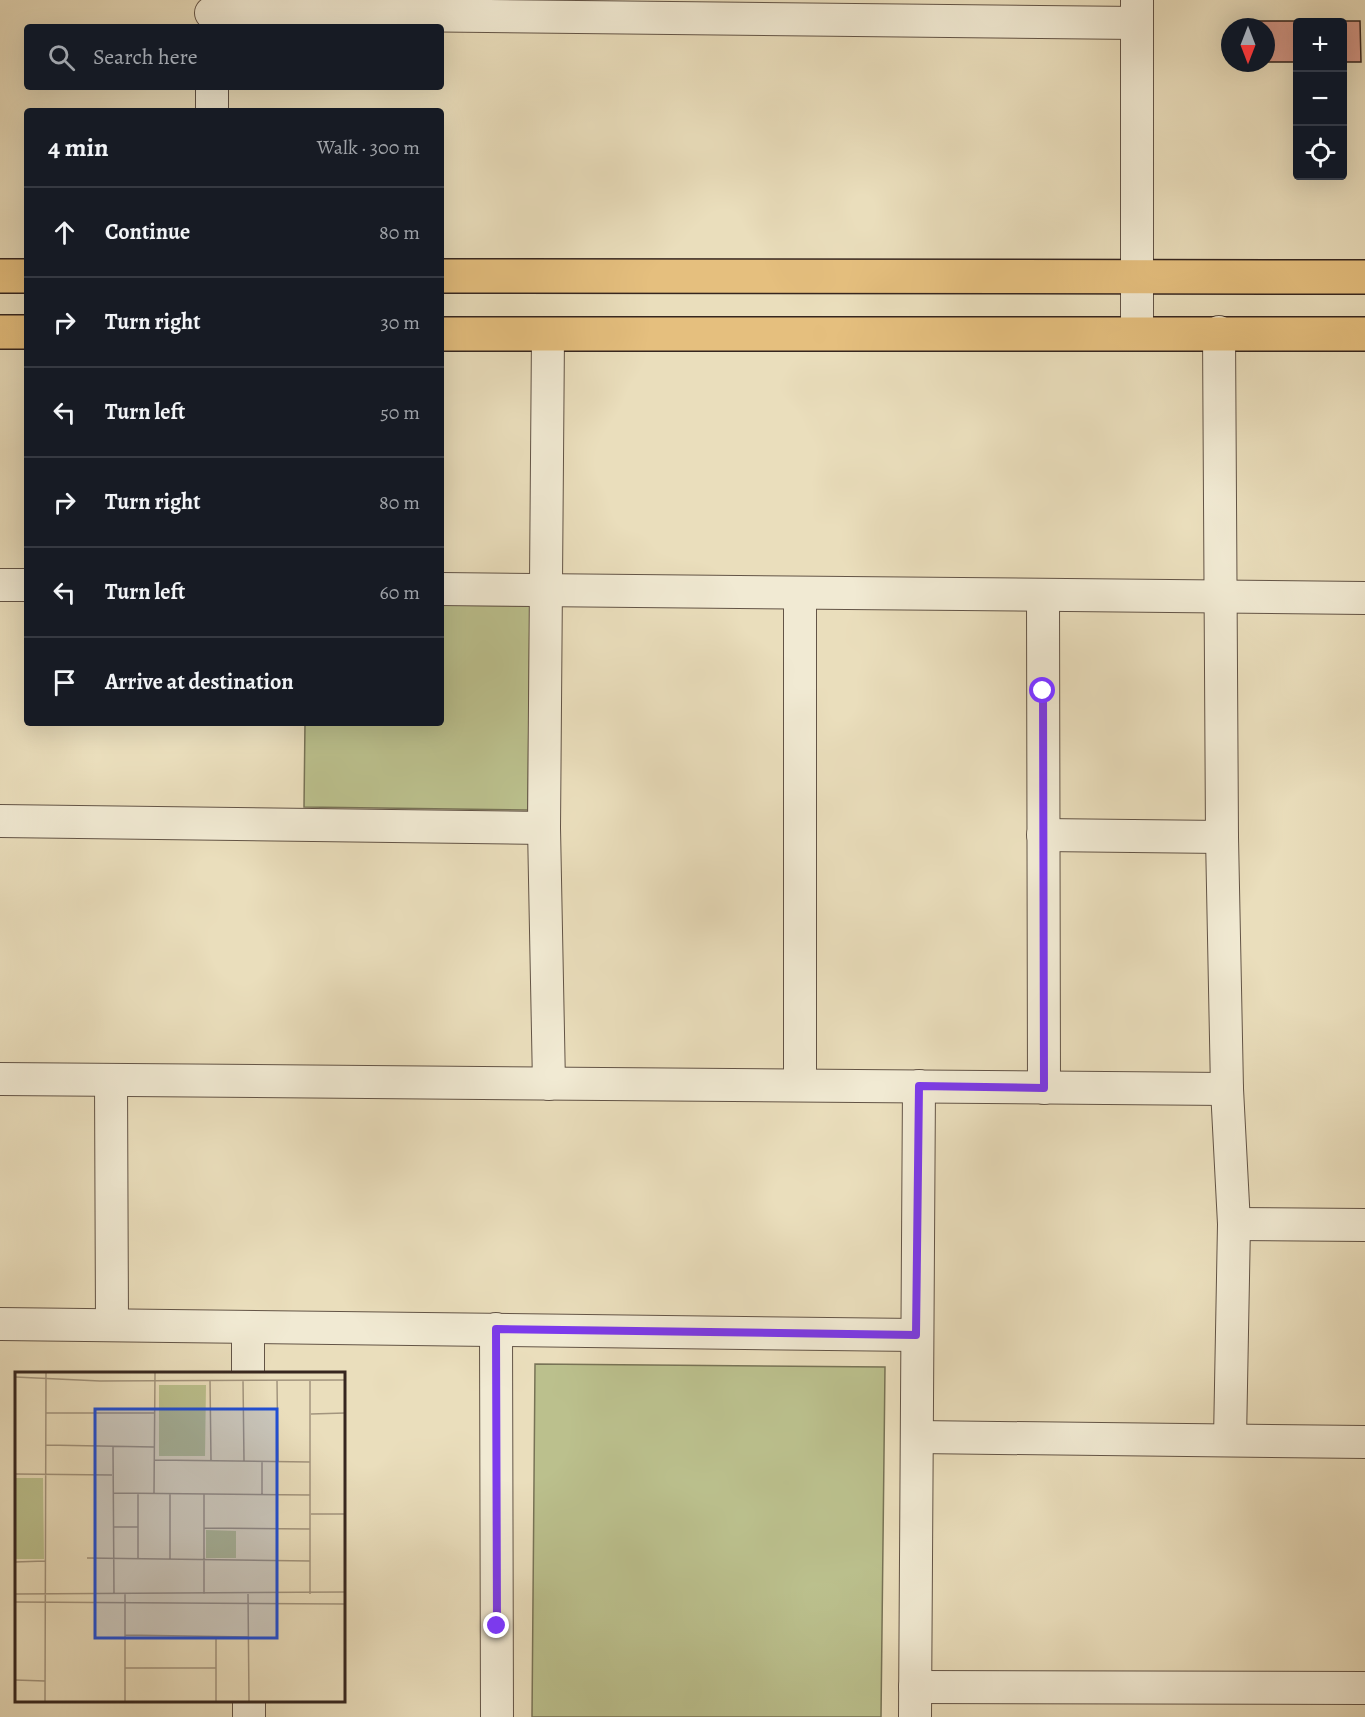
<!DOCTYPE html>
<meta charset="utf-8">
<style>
:root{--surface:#171b24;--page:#242831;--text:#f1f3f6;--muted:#9ea1a6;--line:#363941}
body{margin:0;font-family:Alegreya,serif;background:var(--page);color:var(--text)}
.controls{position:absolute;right:18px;top:18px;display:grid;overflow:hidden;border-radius:6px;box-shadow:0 6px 24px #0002}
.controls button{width:54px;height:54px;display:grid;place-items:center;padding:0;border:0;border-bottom:2px solid var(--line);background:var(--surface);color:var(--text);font:30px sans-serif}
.compass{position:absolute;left:1221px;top:18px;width:54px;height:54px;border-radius:50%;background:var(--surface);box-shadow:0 6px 24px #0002;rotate:180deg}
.stop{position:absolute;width:18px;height:18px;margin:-14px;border:4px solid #7c3aed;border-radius:50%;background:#fff}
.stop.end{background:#7c3aed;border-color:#fff;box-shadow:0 2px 6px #0008}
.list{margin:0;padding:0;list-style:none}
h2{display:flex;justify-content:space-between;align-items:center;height:78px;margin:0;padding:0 24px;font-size:26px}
h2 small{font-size:20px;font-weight:400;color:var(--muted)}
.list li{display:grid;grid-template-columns:39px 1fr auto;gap:18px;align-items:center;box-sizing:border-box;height:90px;padding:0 24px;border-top:2px solid var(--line)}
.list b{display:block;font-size:22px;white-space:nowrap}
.list em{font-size:20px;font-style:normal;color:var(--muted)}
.icon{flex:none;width:33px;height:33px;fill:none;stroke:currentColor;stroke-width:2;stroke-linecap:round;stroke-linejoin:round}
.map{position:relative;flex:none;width:1365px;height:1717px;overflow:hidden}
.search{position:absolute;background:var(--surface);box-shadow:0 6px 24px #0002;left:24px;top:24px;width:420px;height:66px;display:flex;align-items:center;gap:15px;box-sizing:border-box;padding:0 21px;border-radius:6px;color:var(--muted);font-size:22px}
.panel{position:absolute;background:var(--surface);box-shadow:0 6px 24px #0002;left:24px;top:108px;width:420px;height:618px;border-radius:6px}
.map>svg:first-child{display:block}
.green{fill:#bbc08d;stroke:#787356;stroke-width:1.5}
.building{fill:#d79987;stroke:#36261f;stroke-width:1.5}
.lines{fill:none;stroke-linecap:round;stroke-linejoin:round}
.minor-casing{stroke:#635446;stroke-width:34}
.major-casing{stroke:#36261f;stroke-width:36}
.minor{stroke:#f1ead3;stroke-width:32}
.major{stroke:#e5bf7e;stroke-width:33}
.route{stroke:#7c3aed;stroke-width:8}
.inset-road{fill:none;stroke:#a2947d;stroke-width:1.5}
.view{fill:#1d4ed8;fill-opacity:0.15;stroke:#1d4ed8;stroke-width:3}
.inset-edge{fill:none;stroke:#36261f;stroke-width:3}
</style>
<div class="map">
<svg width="1365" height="1717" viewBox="0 0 1365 1717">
<rect width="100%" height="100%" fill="#eadebc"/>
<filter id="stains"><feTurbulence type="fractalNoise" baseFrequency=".00333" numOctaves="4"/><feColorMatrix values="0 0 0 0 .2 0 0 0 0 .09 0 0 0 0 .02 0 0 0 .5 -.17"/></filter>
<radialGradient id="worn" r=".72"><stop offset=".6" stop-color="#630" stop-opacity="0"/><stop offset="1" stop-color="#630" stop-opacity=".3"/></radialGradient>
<g class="green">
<polygon points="441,605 530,606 528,810 304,807 305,723 441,723"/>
<polygon points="535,1364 885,1367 881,1717 532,1717"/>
</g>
<polygon class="building" points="1250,21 1360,21 1361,62 1342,62 1342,22 1298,22 1298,62 1266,62 1266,27 1251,27"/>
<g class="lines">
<defs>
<g id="minor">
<polyline points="211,13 1137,23"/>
<polyline points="212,87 212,111"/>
<polyline points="1137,332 1137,0"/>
<polyline points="1219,332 1222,837 1227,1089 1234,1224 1230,1440"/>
<polyline points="548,335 544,828 549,1084"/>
<polyline points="0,585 27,585"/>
<polyline points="441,589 1365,598"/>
<polyline points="1043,595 1044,1088"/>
<polyline points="0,821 544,828"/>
<polyline points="1043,835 1222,837"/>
<polyline points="0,1079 1227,1089"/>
<polyline points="111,1080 112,1324"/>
<polyline points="800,1085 800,593"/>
<polyline points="1234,1224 1365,1225"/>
<polyline points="0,1324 916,1335"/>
<polyline points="248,1327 248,1374"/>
<polyline points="496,1329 497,1717"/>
<polyline points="917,1437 1365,1442"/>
<polyline points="915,1687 1365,1688"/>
<polyline points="249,1700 249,1717"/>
<polyline points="915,1717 919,1086"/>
</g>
<g id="major">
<polyline points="0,276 27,276"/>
<polyline points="441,276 1365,277"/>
<polyline points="0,332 27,332"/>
<polyline points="441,334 1365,334"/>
</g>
</defs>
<use href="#minor" class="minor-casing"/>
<use href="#major" class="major-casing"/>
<use href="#minor" class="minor"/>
<use href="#major" class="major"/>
</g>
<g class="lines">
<polyline class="route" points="497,1626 496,1329 916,1335 919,1086 1044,1088 1043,691"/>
</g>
<g transform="translate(15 1372)">
<rect width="330" height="330" fill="#eadebc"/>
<path d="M144 13H191L190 84H144ZM0 106H28L29 187H0ZM191 158 221 159V186H191Z" fill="#bbc08d"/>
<path class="inset-road" d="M0 5 85 9 330 8M195 8 196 89M228 8 229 89M262 8 263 90M31 41H140M296 42 330 41M31 73 139 75M98 74 99 222M140 88 295 90M247 90V122M0 102 97 103M98 121 295 123M123 121V187M139 121 140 1M189 122V222M296 142H330M99 155H123M189 156 295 157M72 186 295 189M155 187V122M0 190 30 189M0 222 330 220M110 222V329M233 222 234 329M295 222V8M0 230 330 232M110 263 234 265M110 296H201M0 308 30 309M30 329 31 1M201 329V264"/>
<path class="view" d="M80 37H262V266H80Z"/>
<rect width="330" height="330" class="inset-edge"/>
</g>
<rect width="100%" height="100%" filter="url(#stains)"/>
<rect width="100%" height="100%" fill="url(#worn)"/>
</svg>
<div class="controls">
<button>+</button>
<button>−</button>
<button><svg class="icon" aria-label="locate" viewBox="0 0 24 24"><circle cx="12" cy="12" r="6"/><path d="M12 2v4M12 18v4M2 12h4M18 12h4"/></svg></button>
</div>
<svg class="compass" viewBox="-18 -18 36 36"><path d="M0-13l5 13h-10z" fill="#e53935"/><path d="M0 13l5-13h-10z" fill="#9ea1a6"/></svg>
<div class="stop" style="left:1043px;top:691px"></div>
<div class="stop end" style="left:497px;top:1626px"></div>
<div class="search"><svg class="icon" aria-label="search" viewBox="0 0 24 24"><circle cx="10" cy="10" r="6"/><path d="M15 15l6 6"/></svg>Search here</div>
<section class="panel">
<h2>4 min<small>Walk · 300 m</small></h2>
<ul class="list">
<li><svg class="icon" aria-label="ahead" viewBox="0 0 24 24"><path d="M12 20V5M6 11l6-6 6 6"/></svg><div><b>Continue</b></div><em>80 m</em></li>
<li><svg class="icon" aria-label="right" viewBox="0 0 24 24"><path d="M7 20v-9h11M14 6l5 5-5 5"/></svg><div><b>Turn right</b></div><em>30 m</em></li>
<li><svg class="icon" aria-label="left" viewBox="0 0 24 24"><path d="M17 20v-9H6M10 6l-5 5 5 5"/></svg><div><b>Turn left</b></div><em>50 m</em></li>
<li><svg class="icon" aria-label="right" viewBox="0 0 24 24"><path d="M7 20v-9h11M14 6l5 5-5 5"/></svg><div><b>Turn right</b></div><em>80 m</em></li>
<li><svg class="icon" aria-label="left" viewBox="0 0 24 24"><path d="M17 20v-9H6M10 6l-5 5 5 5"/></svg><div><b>Turn left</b></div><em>60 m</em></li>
<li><svg class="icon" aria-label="arrive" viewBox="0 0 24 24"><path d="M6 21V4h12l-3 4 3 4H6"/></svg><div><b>Arrive at destination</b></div></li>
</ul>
</section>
</div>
